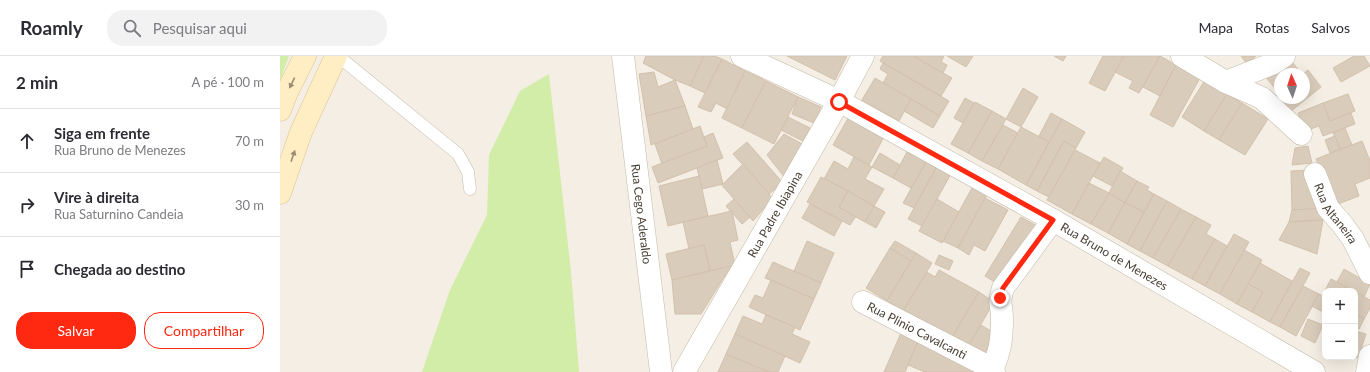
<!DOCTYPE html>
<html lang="pt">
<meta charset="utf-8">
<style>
:root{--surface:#fff;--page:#f2f2f3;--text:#2b2b33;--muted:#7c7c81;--line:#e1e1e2;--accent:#ff2810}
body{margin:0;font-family:Lato,sans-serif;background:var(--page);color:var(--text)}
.controls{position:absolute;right:12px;bottom:12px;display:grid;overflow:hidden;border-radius:8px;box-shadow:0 4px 16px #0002}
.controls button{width:36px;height:36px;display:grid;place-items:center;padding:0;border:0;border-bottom:1px solid var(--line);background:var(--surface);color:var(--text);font:20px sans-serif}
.compass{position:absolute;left:994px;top:12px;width:36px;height:36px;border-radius:50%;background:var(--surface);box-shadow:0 4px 16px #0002;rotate:357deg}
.stop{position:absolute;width:12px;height:12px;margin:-9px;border:3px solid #ff2810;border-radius:50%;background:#fff}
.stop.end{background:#ff2810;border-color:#fff;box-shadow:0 1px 4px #0008}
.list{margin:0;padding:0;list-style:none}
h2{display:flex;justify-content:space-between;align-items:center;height:52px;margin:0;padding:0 16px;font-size:17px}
h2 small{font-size:13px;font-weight:400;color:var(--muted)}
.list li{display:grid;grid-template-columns:26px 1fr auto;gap:12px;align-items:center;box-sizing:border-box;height:64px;padding:0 16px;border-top:1px solid var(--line)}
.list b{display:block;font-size:15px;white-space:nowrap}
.list p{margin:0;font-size:13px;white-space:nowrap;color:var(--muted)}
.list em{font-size:13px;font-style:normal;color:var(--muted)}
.actions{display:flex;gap:8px;padding:12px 16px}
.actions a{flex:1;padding:9px 0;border:1px solid var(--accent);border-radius:16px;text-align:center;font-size:14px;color:var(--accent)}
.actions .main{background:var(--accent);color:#fff}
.icon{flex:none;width:22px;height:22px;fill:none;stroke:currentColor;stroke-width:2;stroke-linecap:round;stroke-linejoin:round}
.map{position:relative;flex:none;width:1090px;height:316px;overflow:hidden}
header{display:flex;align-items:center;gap:24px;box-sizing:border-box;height:56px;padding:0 20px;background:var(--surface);border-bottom:1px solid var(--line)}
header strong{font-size:19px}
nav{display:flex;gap:22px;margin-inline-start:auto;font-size:14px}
.search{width:280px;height:36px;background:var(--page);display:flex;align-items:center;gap:10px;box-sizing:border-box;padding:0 14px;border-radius:16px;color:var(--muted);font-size:15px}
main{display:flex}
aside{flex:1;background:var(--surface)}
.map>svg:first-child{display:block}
.green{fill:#d1eda8}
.building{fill:#daccbb;stroke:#d2c1ab}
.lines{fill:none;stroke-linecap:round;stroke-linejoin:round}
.service-casing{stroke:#c3b9a8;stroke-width:13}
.minor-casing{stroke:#c3b9a8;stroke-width:23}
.secondary-casing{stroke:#dcc490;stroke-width:23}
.service{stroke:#fff;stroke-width:12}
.minor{stroke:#fff;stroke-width:22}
.secondary{stroke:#ffedc3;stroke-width:22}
.oneway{fill:#9a8d74}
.route{stroke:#ff2810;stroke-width:5}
.labels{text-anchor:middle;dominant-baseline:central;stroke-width:3.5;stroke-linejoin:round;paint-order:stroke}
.street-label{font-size:12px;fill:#473e33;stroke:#fff}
</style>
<header>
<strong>Roamly</strong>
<div class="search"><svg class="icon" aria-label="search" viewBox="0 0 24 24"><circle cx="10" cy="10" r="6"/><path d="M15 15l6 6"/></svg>Pesquisar aqui</div>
<nav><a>Mapa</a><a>Rotas</a><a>Salvos</a></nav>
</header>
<main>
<aside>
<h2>2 min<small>A pé · 100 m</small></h2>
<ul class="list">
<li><svg class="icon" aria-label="ahead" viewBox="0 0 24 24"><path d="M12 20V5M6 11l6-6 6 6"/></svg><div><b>Siga em frente</b><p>Rua Bruno de Menezes</p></div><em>70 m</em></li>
<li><svg class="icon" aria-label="right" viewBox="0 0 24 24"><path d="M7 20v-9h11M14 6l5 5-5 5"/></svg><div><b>Vire à direita</b><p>Rua Saturnino Candeia</p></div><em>30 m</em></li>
<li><svg class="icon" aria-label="arrive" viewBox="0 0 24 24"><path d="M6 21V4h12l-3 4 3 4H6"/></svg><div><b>Chegada ao destino</b></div></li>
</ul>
<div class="actions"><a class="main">Salvar</a><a>Compartilhar</a></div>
</aside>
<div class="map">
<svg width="1090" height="316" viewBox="0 0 1090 316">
<rect width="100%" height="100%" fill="#f4eee4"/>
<g class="green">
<polygon points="0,0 9,0 0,24"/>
<polygon points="269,18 291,216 299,316 142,316 170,234 207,159 209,99 240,35"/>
</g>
<g class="building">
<polygon points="366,0 424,0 410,30 395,24 363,7"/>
<polygon points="424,0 435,0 442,3 425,37 410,30"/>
<polygon points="507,0 567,0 555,24"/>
<polygon points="603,0 633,0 672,22 661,40 600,5"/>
<polygon points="633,0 664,0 661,6 667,9 663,17"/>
<polygon points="667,0 693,0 686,11"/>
<polygon points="774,0 786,0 783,5"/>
<polygon points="823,0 844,0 825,35 809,27"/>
<polygon points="844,0 880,0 859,37 849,32 853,25 835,16"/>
<polygon points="880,0 896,9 880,40 863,31"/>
<polygon points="961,0 976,0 967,8"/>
<polygon points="1007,0 1022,18 1000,18 1000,36 999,37 984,19"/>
<polygon points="1074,0 1084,0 1090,10 1061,26 1053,12"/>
<polygon points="442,3 465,15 447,53 436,47 431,56 418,51"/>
<polygon points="603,7 669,45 660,60 603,27 608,18 600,13"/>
<polygon points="896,9 920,22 893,71 870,59"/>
<polygon points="1028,14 1041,31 1010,56 996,39 1000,36 1000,42 1024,42 1024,18 1023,18"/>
<polygon points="465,15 486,25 462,72 442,62"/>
<polygon points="374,16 378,31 395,24 405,50 366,60 359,18"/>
<polygon points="595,22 631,43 619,65 582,44"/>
<polygon points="925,24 947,38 924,75 902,61"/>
<polygon points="486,25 518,41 494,88 462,72"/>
<polygon points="743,32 758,41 741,71 726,63"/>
<polygon points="947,38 962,47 939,84 924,75"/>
<polygon points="1068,38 1075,55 1050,65 1043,47"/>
<polygon points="518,41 541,51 534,67 512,58"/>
<polygon points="685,42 694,47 683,67 674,62"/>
<polygon points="631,43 660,60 653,72 624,55"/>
<polygon points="695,46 712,55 688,97 671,88"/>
<polygon points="962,47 988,63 965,99 939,84"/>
<polygon points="1043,47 1050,65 1071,57 1075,68 1043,80 1039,70 1025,75 1018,57"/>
<polygon points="405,50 413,73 371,89 366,60"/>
<polygon points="712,55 726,63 702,105 688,97"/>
<polygon points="571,57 606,77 589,109 553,89"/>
<polygon points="771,57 782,63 769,86 759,80"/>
<polygon points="508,61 530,72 523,85 501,74"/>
<polygon points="782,63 805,76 796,92 784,85 757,135 746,129"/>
<polygon points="723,69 738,77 718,113 702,105"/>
<polygon points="420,70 427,90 382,108 375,88"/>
<polygon points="741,71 769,86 746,129 718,113"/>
<polygon points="1065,72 1072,89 1060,93 1053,77"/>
<polygon points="433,77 443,102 378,127 372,111 427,90 424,81"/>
<polygon points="504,78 524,89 505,122 487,99"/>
<polygon points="1055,80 1060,93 1050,97 1045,84"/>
<polygon points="784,85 796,92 769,141 757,135"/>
<polygon points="1082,85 1090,105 1090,122 1075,128 1079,140 1055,149 1036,103"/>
<polygon points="467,86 503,127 489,138 453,98"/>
<polygon points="1028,90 1032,107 1012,109 1015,92"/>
<polygon points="795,94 820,107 792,158 767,144"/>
<polygon points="627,96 646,106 631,132 613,122"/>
<polygon points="600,97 620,109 613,122 592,111"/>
<polygon points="574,101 592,111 585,123 604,133 594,150 544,123 554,105 568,113"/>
<polygon points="824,101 843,112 832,130 813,120"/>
<polygon points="437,104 443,128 422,133 417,112"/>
<polygon points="646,106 656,112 634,152 623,147"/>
<polygon points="463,108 489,138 492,143 473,165 441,128 443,128"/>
<polygon points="658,109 672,116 642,170 628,163"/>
<polygon points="1028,114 1041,153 1012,154 1011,115"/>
<polygon points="840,115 857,125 845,147 829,137"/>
<polygon points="419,120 428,160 388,170 379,130"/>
<polygon points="541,121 568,135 559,151 576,160 570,169 527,146"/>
<polygon points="857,125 869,131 867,134 874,138 864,156 845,147"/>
<polygon points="809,127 829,137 811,168 792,158"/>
<polygon points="693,130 708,137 678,192 663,185"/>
<polygon points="568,135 594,150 585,166 559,151"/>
<polygon points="829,137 845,147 828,177 811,168"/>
<polygon points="874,138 887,145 860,195 847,188"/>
<polygon points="705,142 728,154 705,195 694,189 689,199 678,192"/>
<polygon points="454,143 470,161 462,168 446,150"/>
<polygon points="657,143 679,156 662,187 639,175"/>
<polygon points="887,145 901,153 873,202 860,195"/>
<polygon points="845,147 864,156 847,188 828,177"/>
<polygon points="530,148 562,165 554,180 522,162"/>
<polygon points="594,150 605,156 596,172 585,166"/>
<polygon points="1046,152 1043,164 1009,166 1012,154"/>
<polygon points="901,153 916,161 888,210 873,202"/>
<polygon points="452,155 458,184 450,186 455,209 430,215 424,189 409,193 403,166"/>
<polygon points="741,161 759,171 723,231 705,220"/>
<polygon points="916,161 931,169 926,178 935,183 912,223 888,210"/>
<polygon points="1043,164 1037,198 999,184 1009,166"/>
<polygon points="954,178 969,186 940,238 925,230"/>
<polygon points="935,183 947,190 925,230 912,223"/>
<polygon points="527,185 554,197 541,227 514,215"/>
<polygon points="615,185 636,197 631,205 610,192"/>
<polygon points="424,189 430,215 392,224 386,198"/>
<polygon points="610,192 631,205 607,245 586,232"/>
<polygon points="964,194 982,204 957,248 940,238"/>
<polygon points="636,197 652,207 623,255 607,245"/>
<polygon points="659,199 673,205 669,214 655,208"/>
<polygon points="493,206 541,227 534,243 485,222"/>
<polygon points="980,207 1012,225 990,266 972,256 983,236 968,228"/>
<polygon points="451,210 421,258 395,258 392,224"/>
<polygon points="1020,212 1030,217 1000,271 990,266"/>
<polygon points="1064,213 1090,228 1084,241 1057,226"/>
<polygon points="659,214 699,236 671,283 623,255 647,216 655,221"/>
<polygon points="1051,223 1057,226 1073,235 1045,235 1045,241 1042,240"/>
<polygon points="491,224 534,243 520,274 469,251 475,239 483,242"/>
<polygon points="968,228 983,236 972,256 957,248"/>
<polygon points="1023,230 1039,238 1016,280 1000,271"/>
<polygon points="699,236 714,246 687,292 671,283"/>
<polygon points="1075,236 1090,244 1090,252 1084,263 1075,257"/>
<polygon points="1039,238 1045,241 1045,257 1032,250"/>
<polygon points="1075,257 1084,263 1079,273 1075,271"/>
<polygon points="486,259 515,271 512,278 530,286 520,307 455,278 463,260 482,268"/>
<polygon points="1028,263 1043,269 1035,287 1021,280"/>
<polygon points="701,269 716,278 702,302 687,292"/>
<polygon points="1075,275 1086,278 1078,302 1075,301"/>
<polygon points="621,277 638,285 625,316 604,316"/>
<polygon points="455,278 505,300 498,316 489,316 446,298"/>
<polygon points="638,285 703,316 645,316 628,309"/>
<polygon points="446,298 489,316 438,316"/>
</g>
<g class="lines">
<defs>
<polyline id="service" points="58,0 178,98 188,116 190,133"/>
<g id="minor">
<path id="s1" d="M343 0 381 316"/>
<path id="s2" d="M462 0 559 45 773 164 1034 316"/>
<polyline points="902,0 946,26 982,42 1021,78"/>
<polyline points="946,26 992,8 1004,0"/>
<path id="s3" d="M1035 118 1048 152 1062 168 1073 183 1090 217"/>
<path id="s4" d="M583 246 713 313 714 316"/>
<path id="s5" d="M404 316 559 45 583 0"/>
<path d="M711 316C720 297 722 284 722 263 722 250 718 247 723 232L773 164"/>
<polyline points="1087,316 1090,300"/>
</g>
<g id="secondary">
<polyline points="0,54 7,36 25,0"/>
<polyline points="0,137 21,76 56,0"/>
</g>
</defs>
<use href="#service" class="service-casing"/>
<use href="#minor" class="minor-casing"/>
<use href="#secondary" class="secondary-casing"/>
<use href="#service" class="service"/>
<use href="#minor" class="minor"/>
<use href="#secondary" class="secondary"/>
</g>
<defs><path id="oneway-solid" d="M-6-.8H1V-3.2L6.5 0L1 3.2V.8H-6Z"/></defs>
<g class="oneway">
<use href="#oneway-solid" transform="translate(12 27) rotate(116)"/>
<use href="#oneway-solid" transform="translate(13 100) rotate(-71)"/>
</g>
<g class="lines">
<polyline class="route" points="559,46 773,164 723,232 720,242"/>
</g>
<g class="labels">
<g class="street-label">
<text stroke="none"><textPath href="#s3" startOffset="45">Rua Altaneira</textPath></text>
<text stroke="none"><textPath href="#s1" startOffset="159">Rua Cego Aderaldo</textPath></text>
<text stroke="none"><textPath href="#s5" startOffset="182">Rua Padre Ibiapina</textPath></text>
<text stroke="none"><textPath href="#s2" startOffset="423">Rua Bruno de Menezes</textPath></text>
<text stroke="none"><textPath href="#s4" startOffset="61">Rua Plinio Cavalcanti</textPath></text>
</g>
</g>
</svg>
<div class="controls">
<button>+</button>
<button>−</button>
</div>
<svg class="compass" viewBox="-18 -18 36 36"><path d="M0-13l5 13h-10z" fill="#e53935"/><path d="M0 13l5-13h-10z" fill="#7c7c81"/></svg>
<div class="stop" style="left:559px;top:46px"></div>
<div class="stop end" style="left:720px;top:242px"></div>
</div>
</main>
